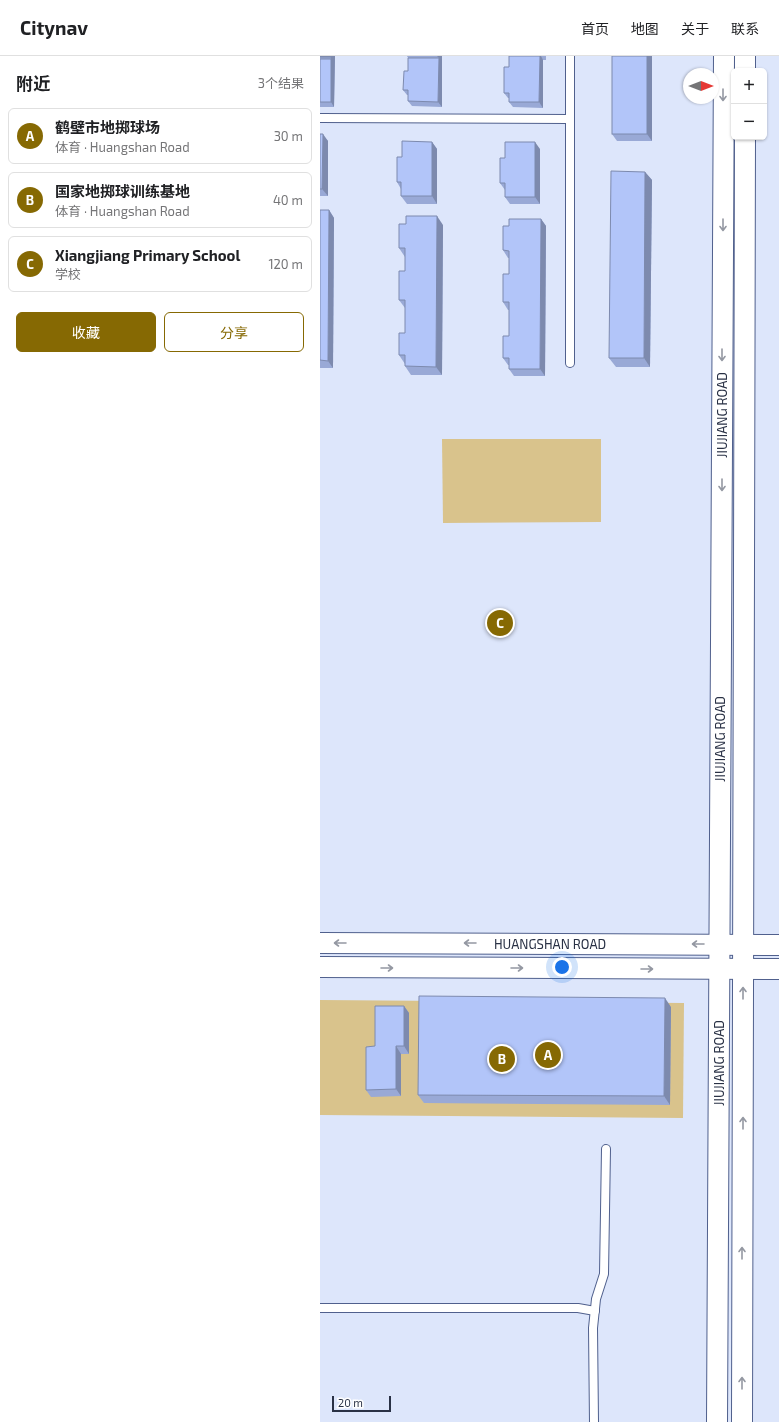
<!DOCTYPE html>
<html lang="zh">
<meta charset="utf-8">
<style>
:root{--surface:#fff;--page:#f6f6f6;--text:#202124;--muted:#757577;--line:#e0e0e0;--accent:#866903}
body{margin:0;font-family:"Exo 2","Noto Sans SC",sans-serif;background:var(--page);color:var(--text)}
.controls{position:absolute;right:12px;top:12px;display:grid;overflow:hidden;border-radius:6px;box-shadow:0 1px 3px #0004}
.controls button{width:36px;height:36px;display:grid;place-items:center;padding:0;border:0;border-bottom:1px solid var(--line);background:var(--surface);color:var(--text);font:20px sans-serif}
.compass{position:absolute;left:363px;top:12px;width:36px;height:36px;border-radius:50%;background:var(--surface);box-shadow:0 1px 3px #0004;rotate:90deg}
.scale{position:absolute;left:12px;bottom:10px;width:59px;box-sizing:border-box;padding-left:4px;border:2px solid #293145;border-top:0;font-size:11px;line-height:14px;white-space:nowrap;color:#293145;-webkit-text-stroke:3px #fff;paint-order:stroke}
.you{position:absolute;left:242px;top:911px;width:14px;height:14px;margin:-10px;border:3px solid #fff;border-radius:50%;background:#1a73e8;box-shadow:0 0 0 6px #1a73e833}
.badge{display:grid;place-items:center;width:26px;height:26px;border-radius:50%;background:var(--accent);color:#fff;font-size:13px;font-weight:700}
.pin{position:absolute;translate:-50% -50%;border:2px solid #fff;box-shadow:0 1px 4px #0006}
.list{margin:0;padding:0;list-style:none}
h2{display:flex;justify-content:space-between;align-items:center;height:52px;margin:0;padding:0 16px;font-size:17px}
h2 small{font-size:13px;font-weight:400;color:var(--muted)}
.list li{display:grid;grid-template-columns:26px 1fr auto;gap:12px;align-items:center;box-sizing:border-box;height:56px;margin:0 8px 8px;padding:0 8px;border:1px solid var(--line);border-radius:6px}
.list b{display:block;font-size:15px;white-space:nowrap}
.list p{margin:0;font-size:13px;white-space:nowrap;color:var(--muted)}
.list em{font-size:13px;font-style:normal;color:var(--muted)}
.actions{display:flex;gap:8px;padding:12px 16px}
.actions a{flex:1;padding:9px 0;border:1px solid var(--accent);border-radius:6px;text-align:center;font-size:14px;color:var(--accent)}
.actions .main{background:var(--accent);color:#fff}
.map{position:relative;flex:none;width:459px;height:1366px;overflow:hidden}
header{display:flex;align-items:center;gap:24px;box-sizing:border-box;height:56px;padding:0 20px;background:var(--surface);border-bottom:1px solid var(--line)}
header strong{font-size:19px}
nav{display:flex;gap:22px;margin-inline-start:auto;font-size:14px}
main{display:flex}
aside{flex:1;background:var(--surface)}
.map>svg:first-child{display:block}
.green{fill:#d9c38c}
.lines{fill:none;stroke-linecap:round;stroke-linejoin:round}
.service-casing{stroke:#50608d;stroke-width:10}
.tertiary-casing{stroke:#50608d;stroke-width:22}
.service{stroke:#fff;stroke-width:8}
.tertiary{stroke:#fff;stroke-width:20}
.wall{fill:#99a9d6}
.shaded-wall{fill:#7d8aae}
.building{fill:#b2c5f9;stroke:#7d8aae}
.oneway{stroke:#9498a2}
.labels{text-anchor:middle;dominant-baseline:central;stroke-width:3.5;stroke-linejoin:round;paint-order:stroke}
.street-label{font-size:13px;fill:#293145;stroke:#fff}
</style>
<header>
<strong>Citynav</strong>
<nav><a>首页</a><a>地图</a><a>关于</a><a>联系</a></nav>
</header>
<main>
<aside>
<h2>附近<small>3个结果</small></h2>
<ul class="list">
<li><span class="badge">A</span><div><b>鹤壁市地掷球场</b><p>体育 · Huangshan Road</p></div><em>30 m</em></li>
<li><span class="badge">B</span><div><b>国家地掷球训练基地</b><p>体育 · Huangshan Road</p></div><em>40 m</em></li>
<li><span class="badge">C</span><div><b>Xiangjiang Primary School</b><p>学校</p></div><em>120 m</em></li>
</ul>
<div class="actions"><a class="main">收藏</a><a>分享</a></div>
</aside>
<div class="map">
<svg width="459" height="1366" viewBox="0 0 459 1366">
<rect width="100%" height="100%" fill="#dde6fb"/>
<g class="green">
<polygon points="122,383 281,383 281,466 123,467"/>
<polygon points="0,944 364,947 363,1062 0,1059"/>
</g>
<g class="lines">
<defs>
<g id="service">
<polyline points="250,0 250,307"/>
<polyline points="0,62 250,63"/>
<polyline points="0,1252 258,1252 275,1255"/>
<polyline points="274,1366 273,1272 276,1243 284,1218 286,1093"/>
</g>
<g id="tertiary">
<polyline points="425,15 425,0"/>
<polyline points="0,887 459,889"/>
<polyline points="0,911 459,913"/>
<polyline points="397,1366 404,0"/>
<polyline points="422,1366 425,81"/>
</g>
</defs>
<use href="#service" class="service-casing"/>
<use href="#tertiary" class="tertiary-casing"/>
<use href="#service" class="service"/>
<use href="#tertiary" class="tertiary"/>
</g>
<g class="wall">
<polygon points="0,0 15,0 14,51 0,51"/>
<polygon points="87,0 122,0 122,51 92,50 88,45 88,39 87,39 83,34 88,15 88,2"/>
<polygon points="189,0 226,0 226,4 223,4 223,52 193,51 189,46 189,42 188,42 184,37 189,11"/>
<polygon points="292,0 332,0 332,85 297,85 292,78"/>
<polygon points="0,78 8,85 8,140 0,140"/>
<polygon points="112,86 117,93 117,148 87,148 81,140 81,133 77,126 82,101"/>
<polygon points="220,93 220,148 190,148 185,141 185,134 180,127 185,102"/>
<polygon points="325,116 332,124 330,311 296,311 289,302"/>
<polygon points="0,154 9,154 14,162 13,312 0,312"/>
<polygon points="221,163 226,170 225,320 194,320 189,313 189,309 188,309 183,302 189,280 189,254 188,254 183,246 189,218 189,202 188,202 183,194 189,170"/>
<polygon points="123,169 122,319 91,319 85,310 85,308 79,299 85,277 85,252 79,244 85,215 85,201 79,192"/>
<polygon points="84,950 89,957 89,998 81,998 81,1040 51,1041 46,1034 55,990"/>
<polygon points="351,951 350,1049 104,1047 98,1039"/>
</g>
<g class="shaded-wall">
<polygon points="10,0 15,0 14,51 11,46 11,3"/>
<polygon points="117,0 122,0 122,51 118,46 119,2"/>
<polygon points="220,0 221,0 223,4 223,52 219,46"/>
<polygon points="327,0 332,0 332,85 327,78"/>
<polygon points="3,78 8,85 8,140 2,133"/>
<polygon points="112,86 117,93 117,148 112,140"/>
<polygon points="215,86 220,93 220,148 215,141"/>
<polygon points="325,116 332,124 330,311 324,302"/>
<polygon points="9,154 14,162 13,312 8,305"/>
<polygon points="117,160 123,169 122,319 116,311"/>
<polygon points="221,163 226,170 225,320 220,313"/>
<polygon points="345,942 351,951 350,1049 344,1040"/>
<polygon points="84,950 89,957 89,998 84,990"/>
<polygon points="76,990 81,998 81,1040 76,1033"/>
</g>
<g class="building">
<rect x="0" y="0" width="10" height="1"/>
<polygon points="189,0 220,0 219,46 189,46 189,37 184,37 184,11 189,11"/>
<rect x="292" y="0" width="35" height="78"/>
<polygon points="88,2 119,2 118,46 88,45 88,34 83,34 84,15 88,15"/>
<rect x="0" y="3" width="11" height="43"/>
<polygon points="0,78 3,78 2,133 0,133"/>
<polygon points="82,85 112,86 112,140 81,140 81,126 77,126 77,101 82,101"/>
<polygon points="185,86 215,86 215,141 185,141 185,127 180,127 180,102 185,102"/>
<polygon points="291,115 325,116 324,302 289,302"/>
<polygon points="0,154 9,154 8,305 0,304"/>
<polygon points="86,160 117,160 116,311 85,310 85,299 79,299 79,277 85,277 85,244 79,244 79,215 85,215 85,192 79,192 79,168 86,168"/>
<polygon points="189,163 221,163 220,313 189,313 189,302 183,302 183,280 189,280 189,246 183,246 183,218 189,218 189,195 183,194 183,170 189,170"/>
<polygon points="99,940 345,942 344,1040 98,1039"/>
<polygon points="55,950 84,950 84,990 76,990 76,1033 46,1034 46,991 55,990"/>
</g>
<defs><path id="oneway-shaft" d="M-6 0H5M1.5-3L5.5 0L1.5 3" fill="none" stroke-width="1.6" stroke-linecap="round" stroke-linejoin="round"/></defs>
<g class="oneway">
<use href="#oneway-shaft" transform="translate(403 39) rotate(90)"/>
<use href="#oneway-shaft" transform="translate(403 169) rotate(90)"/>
<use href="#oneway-shaft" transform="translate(402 299) rotate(90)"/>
<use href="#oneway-shaft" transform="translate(402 429) rotate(90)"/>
<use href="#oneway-shaft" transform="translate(20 887) rotate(-180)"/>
<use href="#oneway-shaft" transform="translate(150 887) rotate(-180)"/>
<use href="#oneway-shaft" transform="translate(378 888) rotate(-180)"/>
<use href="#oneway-shaft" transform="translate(67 912)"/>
<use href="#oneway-shaft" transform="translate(197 912)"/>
<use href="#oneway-shaft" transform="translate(327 913)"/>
<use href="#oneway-shaft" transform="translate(423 937) rotate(-90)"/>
<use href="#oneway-shaft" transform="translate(423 1067) rotate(-90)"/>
<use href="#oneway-shaft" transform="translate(422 1197) rotate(-90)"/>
<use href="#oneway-shaft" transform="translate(422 1327) rotate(-90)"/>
</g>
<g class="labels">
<g class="street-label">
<text transform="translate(402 359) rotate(-90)">JIUJIANG ROAD</text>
<text transform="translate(400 683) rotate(-90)">JIUJIANG ROAD</text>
<text x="230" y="888">HUANGSHAN ROAD</text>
<text transform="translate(399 1007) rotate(-90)">JIUJIANG ROAD</text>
</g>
</g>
</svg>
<div class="controls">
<button>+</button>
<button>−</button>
</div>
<svg class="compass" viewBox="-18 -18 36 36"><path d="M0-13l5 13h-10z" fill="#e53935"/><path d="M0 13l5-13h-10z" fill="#757577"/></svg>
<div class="scale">20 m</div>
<div class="you"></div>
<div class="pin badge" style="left:228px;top:999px">A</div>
<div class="pin badge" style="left:182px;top:1003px">B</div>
<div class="pin badge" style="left:180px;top:567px">C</div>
</div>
</main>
